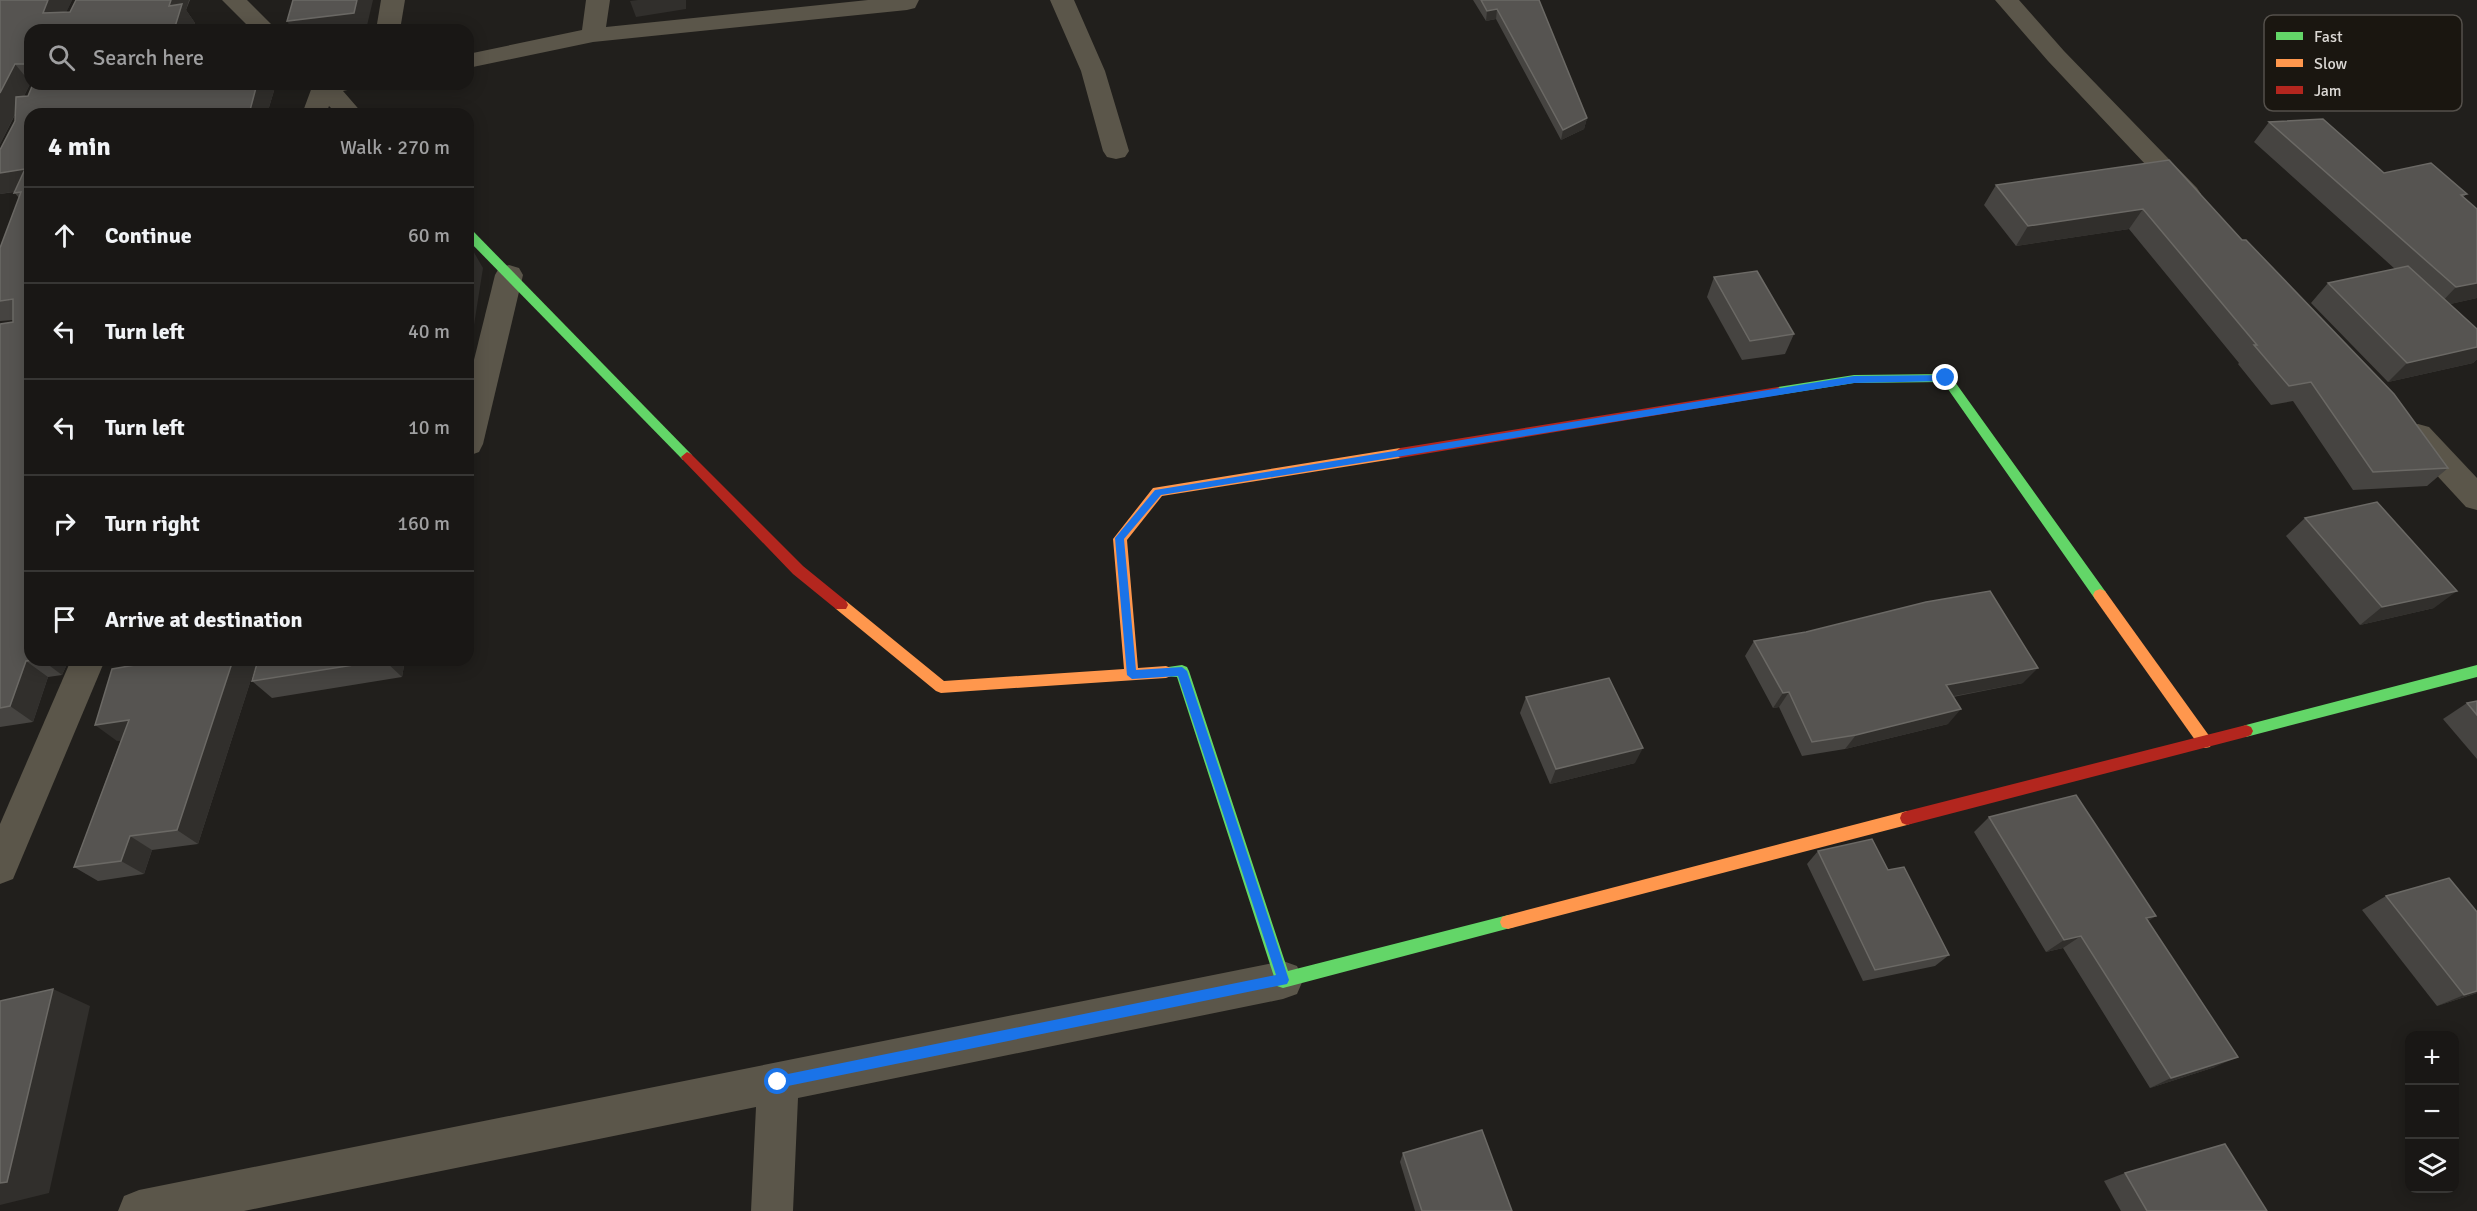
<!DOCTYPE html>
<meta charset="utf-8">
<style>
:root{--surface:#191715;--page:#262422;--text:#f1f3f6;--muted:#9f9fa0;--line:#373634}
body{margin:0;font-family:Signika,sans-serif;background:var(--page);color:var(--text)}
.controls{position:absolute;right:18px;bottom:18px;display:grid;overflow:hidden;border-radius:12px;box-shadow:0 3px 15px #0003}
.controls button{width:54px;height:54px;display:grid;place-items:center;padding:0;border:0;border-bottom:2px solid var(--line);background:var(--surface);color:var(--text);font:30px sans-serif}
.stop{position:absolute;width:18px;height:18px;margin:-14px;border:4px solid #1a73e8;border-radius:50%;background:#fff}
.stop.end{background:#1a73e8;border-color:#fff;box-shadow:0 2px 6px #0008}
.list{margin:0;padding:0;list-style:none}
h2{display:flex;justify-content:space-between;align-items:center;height:78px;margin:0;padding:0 24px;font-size:26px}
h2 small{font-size:20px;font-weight:400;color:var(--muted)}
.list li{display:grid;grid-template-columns:39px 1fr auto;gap:18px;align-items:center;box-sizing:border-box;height:96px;padding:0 24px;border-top:2px solid var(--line)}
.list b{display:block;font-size:22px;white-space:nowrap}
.list em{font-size:20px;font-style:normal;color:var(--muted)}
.icon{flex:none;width:33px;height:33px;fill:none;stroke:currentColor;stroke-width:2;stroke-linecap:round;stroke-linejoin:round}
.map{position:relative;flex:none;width:2477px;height:1211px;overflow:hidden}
.search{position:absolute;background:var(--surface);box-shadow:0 3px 15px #0003;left:24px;top:24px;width:450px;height:66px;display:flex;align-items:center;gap:15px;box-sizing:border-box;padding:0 21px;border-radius:18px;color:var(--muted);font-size:22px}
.panel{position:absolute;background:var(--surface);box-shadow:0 3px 15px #0003;left:24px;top:108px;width:450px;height:558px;border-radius:18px}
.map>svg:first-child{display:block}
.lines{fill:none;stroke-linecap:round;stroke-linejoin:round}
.street{fill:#5b564a;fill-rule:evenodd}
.fast{fill:#63d668;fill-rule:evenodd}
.slow{fill:#ff974d;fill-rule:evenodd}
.jam{fill:#b3261e;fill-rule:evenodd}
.wall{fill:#464441}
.shaded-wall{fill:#312f2c}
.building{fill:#565451;stroke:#6b6965;stroke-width:1.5}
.route{fill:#1a73e8}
.key{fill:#1a1610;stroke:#54504b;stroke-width:1.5}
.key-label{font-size:16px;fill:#dbd8d4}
</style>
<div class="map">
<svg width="2477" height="1211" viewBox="0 0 2477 1211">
<rect width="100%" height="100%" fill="#211f1c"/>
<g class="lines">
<g class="street">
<polygon points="222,0 247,0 277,30 252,30"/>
<polygon points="381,0 405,0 400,30 376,30"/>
<polygon points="586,0 610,0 606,27 868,0 919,0 915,8 907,10 593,42 468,68 468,54 582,30"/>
<polygon points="1050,0 1074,0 1105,71 1129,151 1125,157 1116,159 1107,157 1103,151 1081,71"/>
<polygon points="1995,0 2019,0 2064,51 2197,188 2201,194 2197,200 2188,203 2179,200 2048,61"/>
<polygon points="310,84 355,84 352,89 343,91 363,114 337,114 329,106 326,114 302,114 312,87"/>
<polygon points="509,265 519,268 523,275 483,444 479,452 468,456 468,384 495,275 499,268"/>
<polygon points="2418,424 2429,427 2477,478 2477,510 2466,507 2407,443 2403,435 2407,427"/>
<polygon points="71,660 105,660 13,879 0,884 0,824"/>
<polygon points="1283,961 1297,966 1303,980 1297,994 1283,999 798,1098 793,1211 751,1211 756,1107 244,1211 118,1211 124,1196 139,1190"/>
</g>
<g class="fast">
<polygon points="468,229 472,230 691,454 693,457 691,460 683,460 468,240"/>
<polygon points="1946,374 1950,375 2105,591 2107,595 2105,599 2095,599 1943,382 1854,383 1778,395 1772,391 1778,387 1854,375"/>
<polygon points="1182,665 1187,667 1189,671 1288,971 1508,915 1514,917 1516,922 1514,927 1283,988 1277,986 1177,677 1161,676 1159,672 1161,668"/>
<polygon points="2477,665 2477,677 2246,737 2241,735 2239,731 2241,727 2246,725"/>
</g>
<g class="slow">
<polygon points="1400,448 1406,453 1400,458 1162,496 1127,540 1138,668 1166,666 1171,668 1173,672 1171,676 1166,678 941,693 936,691 836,609 834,605 836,601 846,601 944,681 1124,669 1113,539 1153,488"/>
<polygon points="2100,589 2105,591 2210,737 2212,742 2210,747 2205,748 2200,747 2095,599 2093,595 2095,591"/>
<polygon points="1907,811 1912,813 1914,818 1912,823 1907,825 1508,929 1502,927 1500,922 1502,917 1508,915"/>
</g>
<g class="jam">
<polygon points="1778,387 1784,391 1778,395 1400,458 1394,453 1400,448"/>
<polygon points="687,452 691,454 803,566 846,601 848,605 846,609 836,609 793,574 683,460 681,457"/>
<polygon points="2246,725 2251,727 2253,731 2251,735 2246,737 1907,825 1902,823 1900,818 1902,813 1907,811"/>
</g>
</g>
<g class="wall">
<polygon points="0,0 72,0 66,12 70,12 76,0 190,0 186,10 195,23 193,30 30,30 30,84 24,96 28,96 33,84 276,84 267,114 30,114 30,660 69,660 62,675 48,677 33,722 0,727 0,324 13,322 13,320 0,321 0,248 19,198 14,192 0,194 0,150 15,121 16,113 0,144"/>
<polygon points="1473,0 1539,0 1587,118 1584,129 1561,140 1496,19 1486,21"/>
<polygon points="2269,122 2384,173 2467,194 2463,197 2477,298 2450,304 2477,329 2477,359 2473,363 2388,382 2311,303 2328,283 2395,269 2254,142"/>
<polygon points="2169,160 2448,468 2427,486 2353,490 2293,401 2271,405 2238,364 2239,363 2129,229 2016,246 1984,205 1996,185"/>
<polygon points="1714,277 1794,334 1785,354 1742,360 1707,297"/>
<polygon points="2305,518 2434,608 2360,625 2286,536"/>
<polygon points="1754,641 2023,683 1953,697 1948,724 1845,749 1802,756 1779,707 1773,708 1745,656"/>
<polygon points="258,660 405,660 402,677 272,698 252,681"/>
<polygon points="256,664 198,844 152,850 144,874 98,881 74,867 121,740 117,741"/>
<polygon points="1526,697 1635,763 1550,784 1520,713"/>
<polygon points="2477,701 2477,759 2443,719 2467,703"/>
<polygon points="1989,817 2148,921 2215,1067 2150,1088 2063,948 2046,952 1974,832"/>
<polygon points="1818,851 1949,955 1935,966 1863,981 1807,864"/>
<polygon points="2386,896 2477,993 2437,1006 2362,910"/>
<polygon points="1403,1153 1512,1211 1415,1211 1400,1162"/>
<polygon points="2125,1173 2267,1211 2121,1211 2104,1181"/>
</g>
<g class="shaded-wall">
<polygon points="48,0 72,0 58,30 43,13"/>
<polygon points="171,0 189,0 186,10 195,23 193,30 174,30 169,6"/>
<polygon points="357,0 373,0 366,30 292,30 287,21"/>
<polygon points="638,0 686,0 686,9 636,17 630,1"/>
<polygon points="1497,9 1496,19 1486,21 1487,11"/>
<polygon points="15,64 30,82 30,84 0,144 0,93"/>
<polygon points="257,84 276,84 267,114 249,114"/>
<polygon points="1587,118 1584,129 1561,140 1563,130"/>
<polygon points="25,169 30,189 0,194 0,173"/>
<polygon points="2143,209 2129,229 2016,246 2028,226"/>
<polygon points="472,249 483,268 474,325 468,326 468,269"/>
<polygon points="2477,283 2477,298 2437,307 2456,287"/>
<polygon points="2477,347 2477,359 2473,363 2388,382 2407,363"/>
<polygon points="2457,591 2434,608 2360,625 2382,607"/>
<polygon points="42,660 69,660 62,675"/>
<polygon points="233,660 251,660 256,664 198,844 177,830"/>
<polygon points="385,660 405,660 402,677 385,661"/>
<polygon points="26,661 48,677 33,722 10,706"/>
<polygon points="2038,668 2023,683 1933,700 1946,685"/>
<polygon points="1789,692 1779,707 1773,708 1783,693"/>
<polygon points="1961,709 1948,724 1845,749 1856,735"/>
<polygon points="129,720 150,735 117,741 95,725"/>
<polygon points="1643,748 1635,763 1550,784 1556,769"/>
<polygon points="130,836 152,850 144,874 121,861"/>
<polygon points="2156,916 2137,929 2146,918"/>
<polygon points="2081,936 2063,948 2046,952 2064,940"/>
<polygon points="53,989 90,1006 49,1193 0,1205 0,1183"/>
<polygon points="2477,991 2477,993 2437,1006 2464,995"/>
<polygon points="2238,1057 2215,1067 2150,1088 2171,1078"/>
</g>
<g class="building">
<polygon points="0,0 48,0 43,13 70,12 76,0 171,0 169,6 182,4 174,30 30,30 30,64 15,64 0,93"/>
<polygon points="293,0 357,0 354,13 287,21"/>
<polygon points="1481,0 1539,0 1587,118 1563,130 1497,9 1487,11"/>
<polygon points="33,84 257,84 249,114 30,114 30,660 34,660 26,661 10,706 0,708 0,324 13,322 13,299 0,301 0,248 21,192 14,193 25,169 0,173 0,150 15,121 16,97 28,96"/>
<polygon points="2323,119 2384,173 2431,163 2467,194 2461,195 2477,209 2477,283 2456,287 2269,122"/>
<polygon points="2169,160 2242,240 2246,240 2394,394 2448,468 2373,472 2311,382 2289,386 2254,345 2257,345 2143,209 2028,226 1996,185"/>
<polygon points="468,245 472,249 468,269"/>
<polygon points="2408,266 2477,329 2477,347 2407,363 2328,283"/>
<polygon points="1757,271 1794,334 1750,341 1714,277"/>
<polygon points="2377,502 2457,591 2382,607 2305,518"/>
<polygon points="1990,591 2038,668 1946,685 1961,709 1856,735 1812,742 1789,692 1783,693 1754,641 1806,632 1926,602"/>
<polygon points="164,660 233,660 177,830 130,836 121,861 74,867 129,720 95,725 112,669"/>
<polygon points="258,660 385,660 252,681"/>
<polygon points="1609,678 1643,748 1556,769 1526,697"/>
<polygon points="2477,701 2477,715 2467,703"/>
<polygon points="2076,795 2156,916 2146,918 2238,1057 2171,1078 2081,936 2064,940 1989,817"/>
<polygon points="1872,839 1888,870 1904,867 1949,955 1875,970 1818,851"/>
<polygon points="2449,878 2477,912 2477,991 2464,995 2386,896"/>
<polygon points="53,989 7,1182 0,1183 0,1001"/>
<polygon points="1482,1130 1512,1211 1422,1211 1403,1153"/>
<polygon points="2225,1144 2267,1211 2147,1211 2125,1173"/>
</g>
<polygon class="route" points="1946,375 1950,378 1946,381 1854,383 1161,495 1124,539 1136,670 1182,667 1187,671 1289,980 1287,984 778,1088 774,1086 772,1082 778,1076 1276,975 1178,676 1132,679 1127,675 1115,538 1155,490 1854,376"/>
<rect x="2264" y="15" width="198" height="96" rx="9" class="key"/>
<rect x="2276" y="32" width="27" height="8" fill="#63d668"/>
<rect x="2276" y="59" width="27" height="8" fill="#ff974d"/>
<rect x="2276" y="86" width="27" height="8" fill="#b3261e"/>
<g class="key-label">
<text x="2314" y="42">Fast</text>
<text x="2314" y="69">Slow</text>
<text x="2314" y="96">Jam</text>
</g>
</svg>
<div class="controls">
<button>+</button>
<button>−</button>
<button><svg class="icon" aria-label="layers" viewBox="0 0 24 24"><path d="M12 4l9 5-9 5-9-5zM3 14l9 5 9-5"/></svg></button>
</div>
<div class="stop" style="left:778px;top:1082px"></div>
<div class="stop end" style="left:1946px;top:378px"></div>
<div class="search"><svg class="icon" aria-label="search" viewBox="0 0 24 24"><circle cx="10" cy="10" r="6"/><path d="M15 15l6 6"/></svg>Search here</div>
<section class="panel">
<h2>4 min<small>Walk · 270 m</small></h2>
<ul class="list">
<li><svg class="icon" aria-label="ahead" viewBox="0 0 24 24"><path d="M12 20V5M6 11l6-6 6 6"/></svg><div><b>Continue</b></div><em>60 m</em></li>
<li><svg class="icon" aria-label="left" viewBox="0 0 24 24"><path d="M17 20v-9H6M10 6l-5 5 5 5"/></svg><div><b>Turn left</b></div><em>40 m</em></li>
<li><svg class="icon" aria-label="left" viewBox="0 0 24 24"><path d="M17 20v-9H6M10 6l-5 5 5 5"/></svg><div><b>Turn left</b></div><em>10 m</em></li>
<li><svg class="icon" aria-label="right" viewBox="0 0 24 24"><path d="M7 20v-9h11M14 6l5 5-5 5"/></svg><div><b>Turn right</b></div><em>160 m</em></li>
<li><svg class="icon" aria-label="arrive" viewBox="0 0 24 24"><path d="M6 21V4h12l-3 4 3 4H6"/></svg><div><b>Arrive at destination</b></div></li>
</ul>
</section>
</div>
